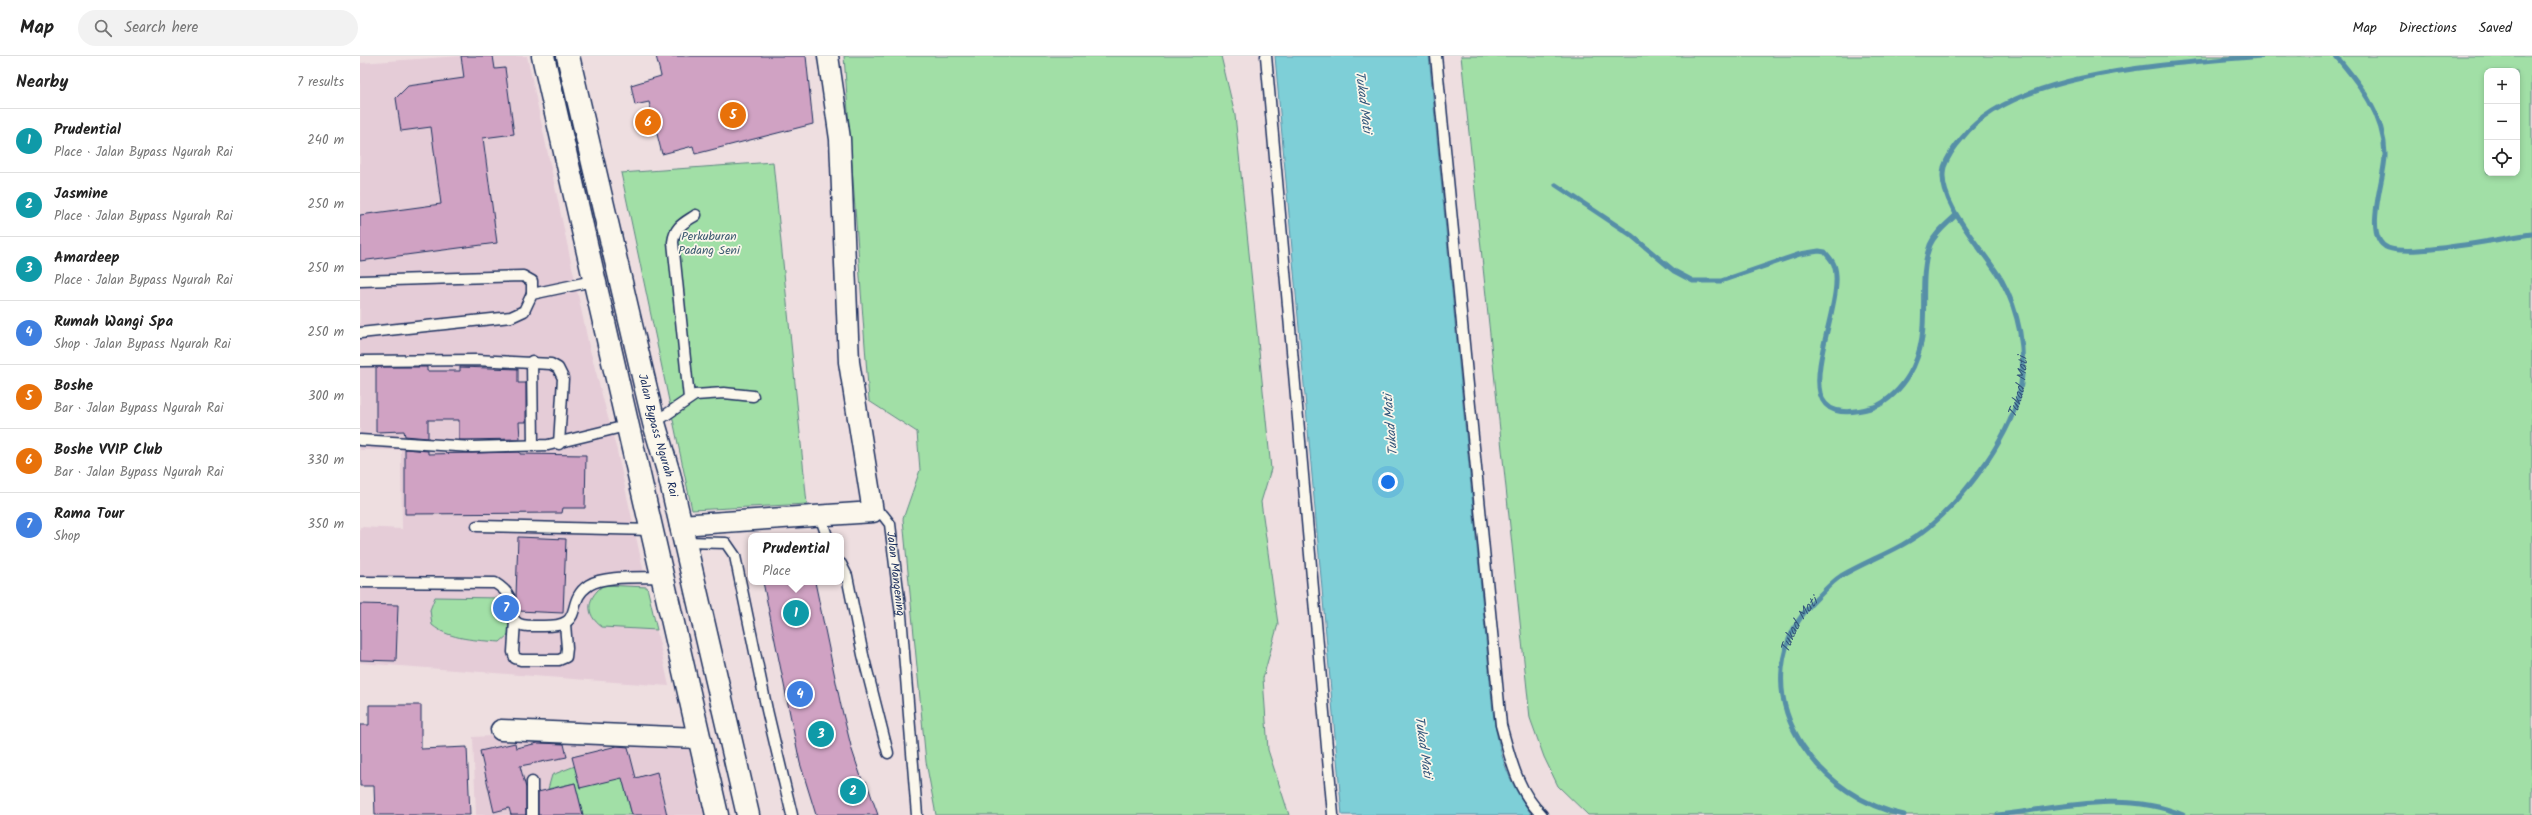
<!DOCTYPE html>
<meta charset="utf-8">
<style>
:root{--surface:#fff;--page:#f2f2f2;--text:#222;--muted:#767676;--line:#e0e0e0;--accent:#1b2f5e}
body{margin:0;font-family:Kalam,sans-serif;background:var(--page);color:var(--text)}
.controls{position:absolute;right:12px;top:12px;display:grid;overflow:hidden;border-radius:8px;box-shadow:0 2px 6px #0003}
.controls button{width:36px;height:36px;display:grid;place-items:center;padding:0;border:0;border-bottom:1px solid var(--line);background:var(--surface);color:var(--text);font:20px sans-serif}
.you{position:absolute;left:1028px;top:426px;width:14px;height:14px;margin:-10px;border:3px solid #fff;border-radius:50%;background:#1a73e8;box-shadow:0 0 0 6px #1a73e833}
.badge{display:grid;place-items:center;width:26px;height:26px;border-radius:50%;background:var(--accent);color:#fff;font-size:13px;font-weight:700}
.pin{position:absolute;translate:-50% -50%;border:2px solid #fff;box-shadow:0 1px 4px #0006}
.popup{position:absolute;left:388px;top:477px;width:96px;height:52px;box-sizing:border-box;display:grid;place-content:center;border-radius:8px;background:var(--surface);filter:drop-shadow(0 1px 3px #0005);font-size:13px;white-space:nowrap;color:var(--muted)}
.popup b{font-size:15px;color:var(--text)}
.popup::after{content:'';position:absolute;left:50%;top:100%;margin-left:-8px;border:8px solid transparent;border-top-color:var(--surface)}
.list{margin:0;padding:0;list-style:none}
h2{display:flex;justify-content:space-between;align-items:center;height:52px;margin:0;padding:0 16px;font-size:17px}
h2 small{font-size:13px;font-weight:400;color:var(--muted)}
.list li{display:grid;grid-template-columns:26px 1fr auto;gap:12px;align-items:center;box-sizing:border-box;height:64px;padding:0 16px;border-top:1px solid var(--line)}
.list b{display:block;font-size:15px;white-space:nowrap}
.list p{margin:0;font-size:13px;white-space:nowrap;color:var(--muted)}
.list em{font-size:13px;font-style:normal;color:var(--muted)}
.icon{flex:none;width:22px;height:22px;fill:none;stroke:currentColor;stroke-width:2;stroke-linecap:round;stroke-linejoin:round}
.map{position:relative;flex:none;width:2172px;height:759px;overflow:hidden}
header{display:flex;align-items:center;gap:24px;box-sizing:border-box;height:56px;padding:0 20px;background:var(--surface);border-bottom:1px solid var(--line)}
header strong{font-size:19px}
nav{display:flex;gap:22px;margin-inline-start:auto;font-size:14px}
.search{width:280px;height:36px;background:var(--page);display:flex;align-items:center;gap:10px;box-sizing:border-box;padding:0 14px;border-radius:22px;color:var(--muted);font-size:15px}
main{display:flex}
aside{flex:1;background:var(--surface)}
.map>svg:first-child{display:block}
.built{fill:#e5ccd7}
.green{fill:#a1dfa6;stroke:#5e8782;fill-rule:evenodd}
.water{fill:#7ecfd7;stroke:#568fa7}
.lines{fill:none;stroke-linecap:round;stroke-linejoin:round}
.stream{stroke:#568fa7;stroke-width:5}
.building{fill:#d0a2c3;stroke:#1b2f5e}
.lane-casing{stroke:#1b2f5e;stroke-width:13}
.street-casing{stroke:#1b2f5e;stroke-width:23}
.highway-casing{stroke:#1b2f5e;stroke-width:25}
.lane{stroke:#fbf7ec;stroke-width:10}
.street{stroke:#fbf7ec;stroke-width:20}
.highway{stroke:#fbf7ec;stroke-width:22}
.labels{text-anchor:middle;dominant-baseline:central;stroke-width:3.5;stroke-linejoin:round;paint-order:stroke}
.park-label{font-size:12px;fill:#3c5b70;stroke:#fbf7ec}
.street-label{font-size:12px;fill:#1b2f5e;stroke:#fbf7ec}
.water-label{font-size:13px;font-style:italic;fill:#34577c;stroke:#fbf7ec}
</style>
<header>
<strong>Map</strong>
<div class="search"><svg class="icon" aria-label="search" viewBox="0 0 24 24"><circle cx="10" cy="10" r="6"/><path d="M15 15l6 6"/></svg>Search here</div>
<nav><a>Map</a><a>Directions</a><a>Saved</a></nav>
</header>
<main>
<aside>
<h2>Nearby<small>7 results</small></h2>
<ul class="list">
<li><span class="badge" style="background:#0f9aa8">1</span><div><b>Prudential</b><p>Place · Jalan Bypass Ngurah Rai</p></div><em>240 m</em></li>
<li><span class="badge" style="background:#0f9aa8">2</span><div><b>Jasmine</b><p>Place · Jalan Bypass Ngurah Rai</p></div><em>250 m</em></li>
<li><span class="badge" style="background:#0f9aa8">3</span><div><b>Amardeep</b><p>Place · Jalan Bypass Ngurah Rai</p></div><em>250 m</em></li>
<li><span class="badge" style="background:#3f7fe0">4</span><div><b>Rumah Wangi Spa</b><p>Shop · Jalan Bypass Ngurah Rai</p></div><em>250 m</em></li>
<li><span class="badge" style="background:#e8710a">5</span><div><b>Boshe</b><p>Bar · Jalan Bypass Ngurah Rai</p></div><em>300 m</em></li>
<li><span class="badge" style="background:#e8710a">6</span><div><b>Boshe VVIP Club</b><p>Bar · Jalan Bypass Ngurah Rai</p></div><em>330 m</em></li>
<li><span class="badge" style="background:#3f7fe0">7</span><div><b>Rama Tour</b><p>Shop</p></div><em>350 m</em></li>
</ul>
</aside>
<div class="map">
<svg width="2172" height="759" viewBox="0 0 2172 759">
<rect width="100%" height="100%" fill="#eedee0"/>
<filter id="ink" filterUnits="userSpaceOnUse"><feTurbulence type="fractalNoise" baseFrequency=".025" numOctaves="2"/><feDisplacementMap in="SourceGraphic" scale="8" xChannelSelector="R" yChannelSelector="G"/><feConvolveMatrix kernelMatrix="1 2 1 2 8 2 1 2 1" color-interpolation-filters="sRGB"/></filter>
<g filter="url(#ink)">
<g class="built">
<polygon points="100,0 167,0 229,290 257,395 309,630 0,607 0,471 42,473 41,394 0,394 0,7"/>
<polygon points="150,679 327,685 344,759 116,759 113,681"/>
</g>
<g class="green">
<polygon points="484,0 861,0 875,59 911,413 901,446 918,568 903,622 908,694 929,759 576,759 566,706 543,463 560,414 557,376 509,345"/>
<path d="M1101 0H2172V759H1228L1198 730 1184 701 1170 662ZM2127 15H2157V117H2127Z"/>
<polygon points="413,106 447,448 332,454 261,117"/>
<path d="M244 529 287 531 297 574 242 571C224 558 227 541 244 529Z"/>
<path d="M75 541 142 542 149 559 148 579 140 586C117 584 90 584 72 569L70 554Z"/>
<polygon points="215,710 265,721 263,725 272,759 223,759 215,727 188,733 192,719"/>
</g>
<path class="water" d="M915 0H1069L1133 656C1139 697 1147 725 1172 759H982Z"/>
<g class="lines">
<g class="stream">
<path d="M1976 0C2000 28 2024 59 2025 98 2026 120 2001 181 2028 192 2052 201 2142 182 2172 178"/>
<path d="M1196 129 1271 179 1314 215 1333 225H1361L1440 198 1459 195 1465 196C1468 200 1473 205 1474 209 1490 251 1408 382 1514 351 1528 346 1542 331 1549 319 1575 276 1555 230 1570 189 1575 177 1587 168 1596 159"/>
<path id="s1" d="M1544 759C1504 751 1466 725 1443 690 1410 640 1415 582 1459 540 1466 533 1473 525 1481 520 1510 503 1542 493 1569 471 1606 440 1654 377 1661 328 1666 294 1659 256 1642 225 1626 196 1575 146 1584 111 1588 99 1595 90 1603 81 1657 13 1820 8 1901 0"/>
<path d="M1638 759C1698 752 1765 734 1823 759"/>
</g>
</g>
<g class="building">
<polygon points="101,0 133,0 135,13 145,12 154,78 123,82 137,187 0,205 0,159 81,148 71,71 41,75 36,42 48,30 104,22"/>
<polygon points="296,0 446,0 453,68 335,98 333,90 302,98 289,46 275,49 271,29 301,20"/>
<polygon points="16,311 67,311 67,315 100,315 100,311 158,313 158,327 166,327 166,366 159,366 160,383 99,384 99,364 68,364 68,382 45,380 44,375 16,376"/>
<polygon points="45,393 68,395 68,398 160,396 160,398 226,399 225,452 203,452 202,457 45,458"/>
<polygon points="158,481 206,483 203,557 158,555 156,540"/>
<polygon points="403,526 455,526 481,650 492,694 503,727 506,725 518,759 456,759 440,707"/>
<polygon points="0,548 38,549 36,605 0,604"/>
<polygon points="9,649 61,649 61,693 107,691 110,759 15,759 14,730 0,730 0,669 9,669"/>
<polygon points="155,687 156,692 178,687 204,688 207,701 160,710 166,732 166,759 151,759 149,752 134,756 120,695"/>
<polygon points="257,690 268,691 276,722 297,716 307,759 272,759 262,722 220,732 212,701"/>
<polygon points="215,727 223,759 178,759 178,736"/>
</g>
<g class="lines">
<defs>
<g id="lane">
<polyline points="906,0 973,759"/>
<path d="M1076 0 1141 669C1150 701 1157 735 1182 759"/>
<polyline points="0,225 163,220 172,225 172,238"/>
<polyline points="0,277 151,261 164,255 172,238 233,225"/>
<polyline points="0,305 116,304 191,308 198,312 203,322 199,388"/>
<polyline points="172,305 173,390"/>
<path d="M329 342 313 186C315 170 324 167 336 159"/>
<polyline points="294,367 335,339 364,337 393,340"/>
<polyline points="0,384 112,391 188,389 266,370"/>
<path id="s2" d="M513 456 523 459 530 468 541 559 557 759"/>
<polyline points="460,460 467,480"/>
<polyline points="117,470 292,474"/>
<polyline points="325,486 366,487 375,500 407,654 432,759"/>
<polyline points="481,508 487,520 503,599 528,697"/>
<path d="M0 526 135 527C161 543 145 555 155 565 160 571 171 570 178 570 230 572 202 547 229 529 245 519 282 522 301 521"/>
<polyline points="155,565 153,596 155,602 161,604 199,604 206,601 207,592 205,568"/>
<polyline points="172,726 172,759"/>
</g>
<g id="street">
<polyline points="320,469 513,456 489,306 480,83 468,0"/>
<polyline points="141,674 338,682"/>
</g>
<g id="highway">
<polyline points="183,0 357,759"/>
<path id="s3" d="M208 0 294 367 309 418 388 759"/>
</g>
</defs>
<use href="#lane" class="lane-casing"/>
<use href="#street" class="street-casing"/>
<use href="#highway" class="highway-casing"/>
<use href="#lane" class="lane"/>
<use href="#street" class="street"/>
<use href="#highway" class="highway"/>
</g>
</g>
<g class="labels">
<g class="park-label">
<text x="349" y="180">Perkuburan<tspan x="349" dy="14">Padang Seni</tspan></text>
</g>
<g class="street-label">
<text stroke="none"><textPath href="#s3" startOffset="390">Jalan Bypass Ngurah Rai</textPath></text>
<text stroke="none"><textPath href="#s2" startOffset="72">Jalan Mangening</textPath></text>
</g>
<g class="water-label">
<text transform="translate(1003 46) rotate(83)">Tukad Mati</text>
<text stroke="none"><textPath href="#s1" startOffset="591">Tukad Mati</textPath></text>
<text transform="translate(1031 369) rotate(-95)">Tukad Mati</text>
<text stroke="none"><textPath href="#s1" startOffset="255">Tukad Mati</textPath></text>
<text transform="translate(1063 691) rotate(82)">Tukad Mati</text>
</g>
</g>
</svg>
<div class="controls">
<button>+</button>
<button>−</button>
<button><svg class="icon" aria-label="locate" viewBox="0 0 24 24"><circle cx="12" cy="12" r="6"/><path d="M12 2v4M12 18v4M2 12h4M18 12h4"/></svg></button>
</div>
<div class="you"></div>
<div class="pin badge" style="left:436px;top:557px;background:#0f9aa8">1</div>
<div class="popup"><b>Prudential</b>Place</div>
<div class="pin badge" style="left:493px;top:735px;background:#0f9aa8">2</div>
<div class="pin badge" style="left:461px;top:678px;background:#0f9aa8">3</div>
<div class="pin badge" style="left:440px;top:638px;background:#3f7fe0">4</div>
<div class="pin badge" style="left:373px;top:59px;background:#e8710a">5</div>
<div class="pin badge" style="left:288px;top:66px;background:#e8710a">6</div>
<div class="pin badge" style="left:146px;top:552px;background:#3f7fe0">7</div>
</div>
</main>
